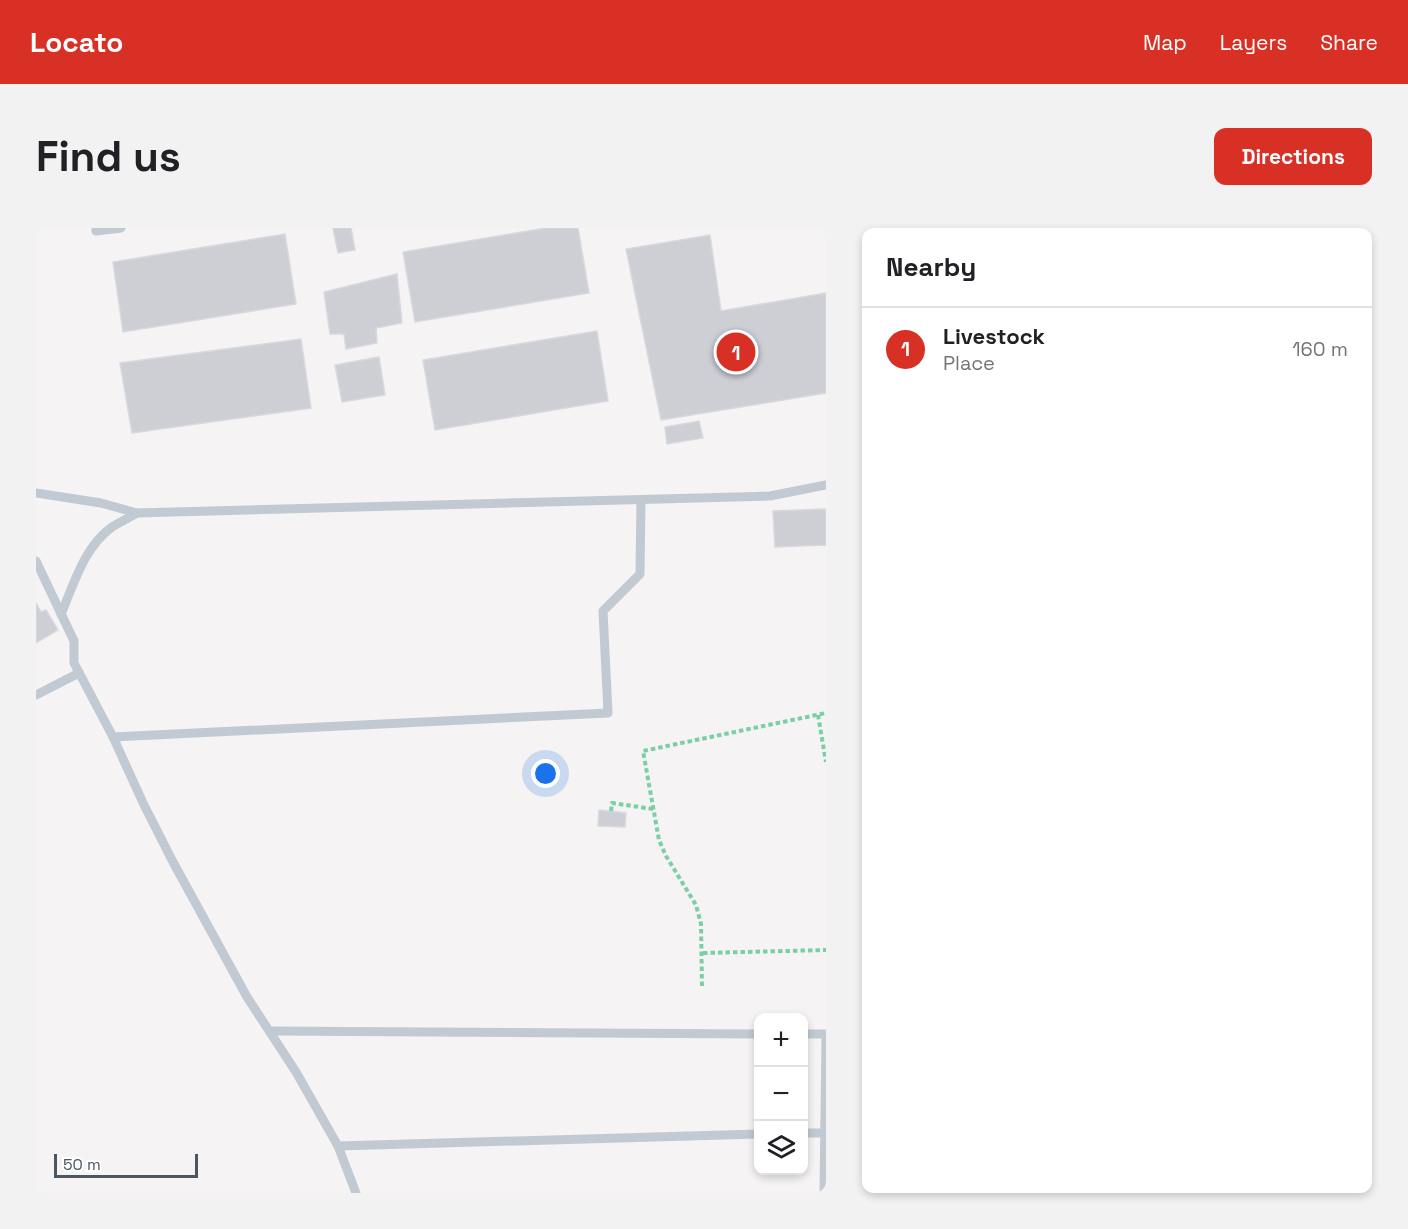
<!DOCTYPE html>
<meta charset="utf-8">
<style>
:root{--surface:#fff;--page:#f2f2f2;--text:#202124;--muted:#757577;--line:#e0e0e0;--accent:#d93025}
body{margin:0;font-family:"Space Grotesk",sans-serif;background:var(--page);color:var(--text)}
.controls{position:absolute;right:18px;bottom:18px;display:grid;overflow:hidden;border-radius:12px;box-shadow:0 3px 9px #0003}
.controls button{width:54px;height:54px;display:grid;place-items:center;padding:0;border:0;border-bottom:2px solid var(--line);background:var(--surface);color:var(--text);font:30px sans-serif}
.scale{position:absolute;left:18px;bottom:15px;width:144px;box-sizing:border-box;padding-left:6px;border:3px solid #4a5661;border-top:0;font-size:16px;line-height:21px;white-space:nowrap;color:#4a5661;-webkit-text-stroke:4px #fff;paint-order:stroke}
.you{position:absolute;left:510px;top:546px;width:21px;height:21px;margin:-15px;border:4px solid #fff;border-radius:50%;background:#1a73e8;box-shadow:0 0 0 9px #1a73e833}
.badge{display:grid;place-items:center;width:39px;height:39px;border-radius:50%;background:var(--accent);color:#fff;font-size:20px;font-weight:700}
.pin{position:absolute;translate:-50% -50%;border:3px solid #fff;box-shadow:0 2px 6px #0006}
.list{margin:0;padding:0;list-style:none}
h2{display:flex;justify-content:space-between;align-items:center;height:78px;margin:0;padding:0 24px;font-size:26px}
h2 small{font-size:20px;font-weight:400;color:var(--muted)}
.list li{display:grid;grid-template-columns:39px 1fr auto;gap:18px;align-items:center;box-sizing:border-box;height:84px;padding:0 24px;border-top:2px solid var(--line)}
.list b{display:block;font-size:22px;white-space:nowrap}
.list p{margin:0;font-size:20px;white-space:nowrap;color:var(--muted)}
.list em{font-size:20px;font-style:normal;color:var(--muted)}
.icon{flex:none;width:33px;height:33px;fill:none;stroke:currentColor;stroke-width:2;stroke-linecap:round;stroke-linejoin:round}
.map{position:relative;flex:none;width:790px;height:965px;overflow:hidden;border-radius:12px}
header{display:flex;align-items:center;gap:36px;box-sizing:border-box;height:84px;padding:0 30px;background:var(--accent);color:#fff}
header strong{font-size:28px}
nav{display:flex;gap:33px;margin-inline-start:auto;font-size:21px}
.intro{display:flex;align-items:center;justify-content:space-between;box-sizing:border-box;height:144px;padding:0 36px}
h1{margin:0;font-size:42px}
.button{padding:15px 27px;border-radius:12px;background:var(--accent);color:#fff;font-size:21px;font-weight:700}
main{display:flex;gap:36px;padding:0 36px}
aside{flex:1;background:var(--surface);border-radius:12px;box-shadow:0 3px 9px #0003}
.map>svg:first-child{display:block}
.building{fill:#cdcfd5;stroke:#d7d9de;stroke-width:1.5}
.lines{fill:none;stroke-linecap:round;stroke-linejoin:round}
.path{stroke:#7ad0a6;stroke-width:4;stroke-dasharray:4.5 3;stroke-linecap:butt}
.lane{stroke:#c1cad2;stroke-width:9}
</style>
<header>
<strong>Locato</strong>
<nav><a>Map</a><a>Layers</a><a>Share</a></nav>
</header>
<div class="intro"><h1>Find us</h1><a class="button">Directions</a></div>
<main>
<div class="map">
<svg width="790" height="965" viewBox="0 0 790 965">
<rect width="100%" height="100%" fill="#f5f3f3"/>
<g class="building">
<polygon points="297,0 315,0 319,22 302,25"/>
<polygon points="510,0 542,0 553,65 379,94 367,24"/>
<polygon points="249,6 260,76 87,104 77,34"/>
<polygon points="674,7 685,83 790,65 790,165 625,192 590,21"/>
<polygon points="361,46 366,95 340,100 341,115 310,121 308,106 294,106 288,64"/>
<polygon points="561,103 572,173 399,202 387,132"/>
<polygon points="265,111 275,180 96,205 84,135"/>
<polygon points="343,129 349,167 306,174 299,137"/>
<polygon points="663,193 667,210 631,216 629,199"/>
<polygon points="790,281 790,317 739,319 737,283"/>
<polygon points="0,375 5,384 10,382 22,402 0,415"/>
<polygon points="563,582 590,585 589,599 562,598"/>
</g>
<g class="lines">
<g class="path">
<polyline points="782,487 790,534"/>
<polyline points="575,583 576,575 617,581"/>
<polyline points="667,725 790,722"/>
<polyline points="666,758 665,696 660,677 630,628 623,612 607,523 790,485"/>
</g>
<g class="lane">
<polyline points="60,0 60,3 85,0"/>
<polyline points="0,265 65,275 101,285 734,268 790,257"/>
<polyline points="0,333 38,413 38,435 77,509 108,577 137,634 211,769 260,844 302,918 320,965"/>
<path d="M25 386C38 356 48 319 76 299 84 294 93 290 101 285"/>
<polyline points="0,467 43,445"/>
<polyline points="77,509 572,485 567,383 604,346 605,272"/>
<polyline points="234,803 722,806"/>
<polyline points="768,806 790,806"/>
<polyline points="768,905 789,905"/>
<polyline points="302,918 722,906"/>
<polyline points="788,965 790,810"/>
</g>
</g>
</svg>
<div class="controls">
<button>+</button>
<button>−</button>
<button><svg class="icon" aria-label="layers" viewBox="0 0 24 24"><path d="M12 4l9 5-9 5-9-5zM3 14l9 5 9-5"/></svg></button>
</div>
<div class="scale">50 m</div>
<div class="you"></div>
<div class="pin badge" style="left:700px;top:124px">1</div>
</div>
<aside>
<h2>Nearby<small></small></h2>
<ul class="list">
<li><span class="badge">1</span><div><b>Livestock</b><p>Place</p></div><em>160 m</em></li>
</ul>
</aside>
</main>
